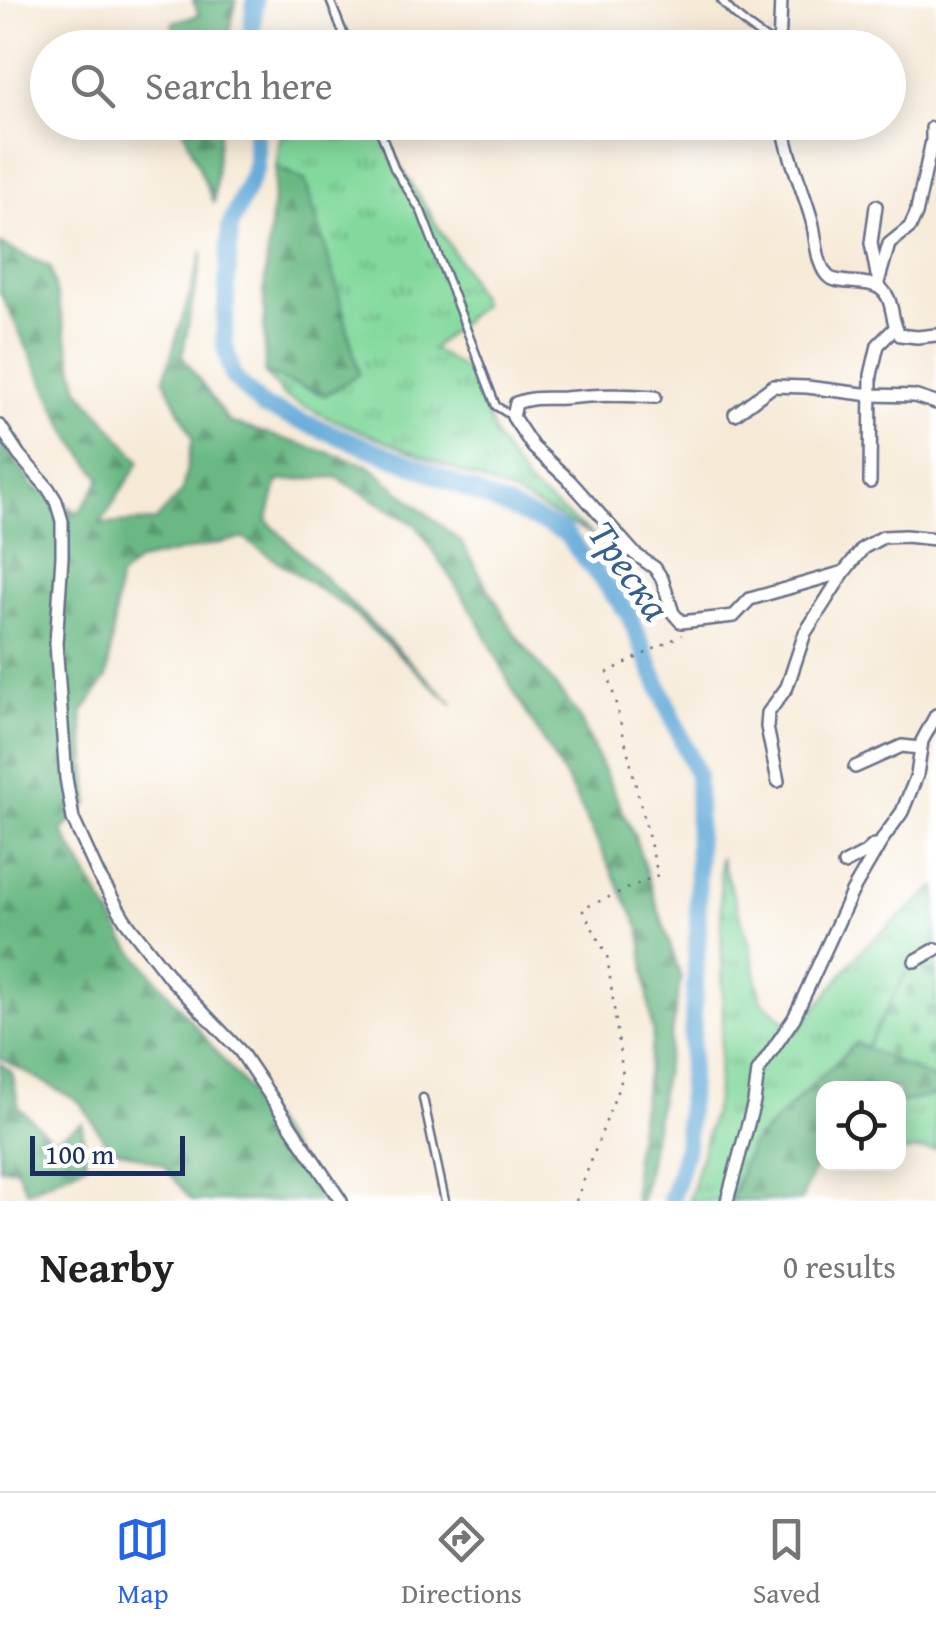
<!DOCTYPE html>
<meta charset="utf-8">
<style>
:root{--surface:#fff;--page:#f2f2f2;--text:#222;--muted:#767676;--line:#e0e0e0;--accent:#2563eb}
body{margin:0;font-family:"Gentium Book Plus",serif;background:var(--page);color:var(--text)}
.controls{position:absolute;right:30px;bottom:30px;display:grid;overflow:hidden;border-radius:20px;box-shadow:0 5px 25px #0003}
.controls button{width:90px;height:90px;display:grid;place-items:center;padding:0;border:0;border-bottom:2px solid var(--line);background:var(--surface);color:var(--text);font:50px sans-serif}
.scale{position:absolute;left:30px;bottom:25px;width:155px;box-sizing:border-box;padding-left:10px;border:5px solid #1b2f5e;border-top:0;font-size:28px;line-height:35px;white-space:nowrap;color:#1b2f5e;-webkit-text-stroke:8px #fff;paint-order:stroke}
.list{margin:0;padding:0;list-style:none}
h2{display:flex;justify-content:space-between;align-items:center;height:130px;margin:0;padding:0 40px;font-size:42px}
h2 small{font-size:32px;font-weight:400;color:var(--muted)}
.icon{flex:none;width:55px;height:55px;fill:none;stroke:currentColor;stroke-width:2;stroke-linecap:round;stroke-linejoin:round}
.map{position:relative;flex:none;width:936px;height:1201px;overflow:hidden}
.search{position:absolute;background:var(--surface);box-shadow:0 5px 25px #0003;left:30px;right:30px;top:30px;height:110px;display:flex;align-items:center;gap:25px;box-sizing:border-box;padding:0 35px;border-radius:55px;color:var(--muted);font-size:38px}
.sheet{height:290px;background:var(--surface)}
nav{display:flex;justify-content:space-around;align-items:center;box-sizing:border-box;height:140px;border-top:2px solid var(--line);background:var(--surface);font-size:28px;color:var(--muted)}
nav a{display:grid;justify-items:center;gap:5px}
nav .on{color:var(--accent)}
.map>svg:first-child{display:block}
.grass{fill:url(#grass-tufts);stroke:#4f847e;stroke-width:2.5}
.forest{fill:url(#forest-firs);stroke:#427471;stroke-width:2.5}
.cemetery{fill:url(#cemetery-stones);stroke:#4f847e;stroke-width:2.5}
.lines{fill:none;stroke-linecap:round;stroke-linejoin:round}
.river{stroke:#60a8d7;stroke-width:18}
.service-casing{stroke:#687088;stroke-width:11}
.minor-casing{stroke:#687088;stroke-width:16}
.path{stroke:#687088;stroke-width:2.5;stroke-dasharray:2.5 8;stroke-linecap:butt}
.service{stroke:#fff;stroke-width:6}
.minor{stroke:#fff;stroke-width:11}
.labels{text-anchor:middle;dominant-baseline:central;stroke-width:10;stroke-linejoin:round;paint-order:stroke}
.water-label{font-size:40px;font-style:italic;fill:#375f8e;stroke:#fff}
</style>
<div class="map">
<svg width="936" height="1201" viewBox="0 0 936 1201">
<defs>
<pattern id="grass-tufts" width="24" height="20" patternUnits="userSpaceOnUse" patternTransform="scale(2.5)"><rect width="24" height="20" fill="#83d99d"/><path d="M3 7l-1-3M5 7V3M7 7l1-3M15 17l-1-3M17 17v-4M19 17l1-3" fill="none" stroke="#6ab083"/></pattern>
<pattern id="forest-firs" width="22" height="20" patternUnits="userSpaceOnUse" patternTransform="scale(2.5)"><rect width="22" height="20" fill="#6ab984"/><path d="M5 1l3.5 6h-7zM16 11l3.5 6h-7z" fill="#56976f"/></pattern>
<pattern id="cemetery-stones" width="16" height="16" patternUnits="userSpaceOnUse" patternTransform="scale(2.5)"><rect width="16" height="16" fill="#83d99d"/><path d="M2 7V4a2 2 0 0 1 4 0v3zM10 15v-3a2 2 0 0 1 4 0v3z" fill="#6ab083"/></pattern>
</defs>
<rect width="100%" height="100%" fill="#fff"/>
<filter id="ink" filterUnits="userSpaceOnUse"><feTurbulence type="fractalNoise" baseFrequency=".01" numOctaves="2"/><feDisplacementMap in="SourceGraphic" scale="20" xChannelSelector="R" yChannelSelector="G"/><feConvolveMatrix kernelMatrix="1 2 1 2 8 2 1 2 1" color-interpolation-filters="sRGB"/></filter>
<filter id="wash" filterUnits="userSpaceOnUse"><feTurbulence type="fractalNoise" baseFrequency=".0048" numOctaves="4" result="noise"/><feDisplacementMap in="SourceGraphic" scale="40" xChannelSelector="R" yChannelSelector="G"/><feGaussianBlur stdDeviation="2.25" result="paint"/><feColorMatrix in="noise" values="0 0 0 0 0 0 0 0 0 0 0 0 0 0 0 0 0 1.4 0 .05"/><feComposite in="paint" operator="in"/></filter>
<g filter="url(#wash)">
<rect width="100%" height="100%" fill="#f6ead7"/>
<g class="grass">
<polygon points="284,122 373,123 463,267 482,304 432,349 473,374 496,439 528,485 593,536 512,493 324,416 284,396 265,373 327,394 358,374 305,180 276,167 282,123"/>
<polygon points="720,857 749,942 761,1000 797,1032 862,949 936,887 936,973 910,966 867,1047 856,1043 751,1145 730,1201 689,1201 716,1101 723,1015"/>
<polygon points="936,1095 936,1150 913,1150 899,1153 899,1103"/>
</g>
<g class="forest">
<polygon points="193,0 236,0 227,47 173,47 173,22 199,15"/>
<polygon points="181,123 220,123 214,202 213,202"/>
<polygon points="276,167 305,180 334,276 359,374 325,395 265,373 264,290"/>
<polygon points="0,244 50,267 79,389 140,461 100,524 156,521 182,492 193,438 164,379 203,251 182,356 229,422 368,465 461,542 515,634 578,715 634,835 681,978 642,1201 635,1201 634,1157 653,1036 640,929 569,784 514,692 478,620 417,526 336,477 278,481 267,521 453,704 349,609 243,538 138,561 119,578 107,677 82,713 89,803 62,831 126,942 254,1097 325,1201 192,1201 163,1165 108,1146 81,1103 0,1058 0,439 34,487 79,513 101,479 68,433 0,292"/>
<polygon points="856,1043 936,1080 936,1095 899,1103 898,1088 824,1088 823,1155 817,1162 801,1201 730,1201 751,1145"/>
<polygon points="0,1063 12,1073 19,1108 53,1140 82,1123 86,1164 27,1192 16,1168 0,1168"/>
</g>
<polygon class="cemetery" points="910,966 936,973 936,1080 866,1048"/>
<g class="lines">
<g class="river">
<polyline points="250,48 255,0"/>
<polyline points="256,122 256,167 230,226 224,342 233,377 262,406 415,466 564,532 628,613 697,775 698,929 686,1148 671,1201"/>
</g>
</g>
</g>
<g filter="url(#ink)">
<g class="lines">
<defs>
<g id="service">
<polyline points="330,0 349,48"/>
<path d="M721 0C737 20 757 33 778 47"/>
<polyline points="377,122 394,168 421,211 496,406 512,416"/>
<polyline points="423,1098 445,1201"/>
</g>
<g id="minor">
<polyline points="779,48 781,0"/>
<path d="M783 122C787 156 803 188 812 221 816 236 816 261 826 274 833 286 864 279 878 287 896 297 889 321 900 335L917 337 936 335"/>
<polyline points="876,206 871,243 877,275"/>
<polyline points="877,286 889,244 910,227 916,214 932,141 932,128"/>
<path d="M655 397C621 394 598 395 564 398 546 399 534 396 516 403L513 417 533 447 570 481 635 554 655 568 662 579 673 613 681 622 734 616 750 599 844 572 863 548 883 537 905 536 936 539"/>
<polyline points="735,414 773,386 807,387 871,395 914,396 936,403"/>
<polyline points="0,426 19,455 48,488 56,501 62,521 62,557 56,643 66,778 73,819 98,874 125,920 171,979 240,1051 341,1201"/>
<polyline points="870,482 871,375 878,345 895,328"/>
<polyline points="855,767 902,746 919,748"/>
<polyline points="778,781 767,727 768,713 787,687 805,633 844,572"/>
<polyline points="844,864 865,853 874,845"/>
<polyline points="915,961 936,949"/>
<polyline points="727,1201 754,1102 758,1071 794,1018 852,892 884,837 902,812 917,775 922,741 936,715"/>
</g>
</defs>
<use href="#service" class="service-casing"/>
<use href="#minor" class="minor-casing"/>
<polyline class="path" points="576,1201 623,1076 607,955 582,909 658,875 608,672 682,635"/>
<use href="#service" class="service"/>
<use href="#minor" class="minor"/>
</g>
</g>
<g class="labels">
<g class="water-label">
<text transform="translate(630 570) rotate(55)">Треска</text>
</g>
</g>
</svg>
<div class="controls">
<button><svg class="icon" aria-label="locate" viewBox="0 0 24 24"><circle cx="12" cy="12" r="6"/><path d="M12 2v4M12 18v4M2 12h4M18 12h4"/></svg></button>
</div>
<div class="scale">100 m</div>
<div class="search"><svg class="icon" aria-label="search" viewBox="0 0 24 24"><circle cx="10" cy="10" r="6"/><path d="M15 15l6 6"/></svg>Search here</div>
</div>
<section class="sheet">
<h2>Nearby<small>0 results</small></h2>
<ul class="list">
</ul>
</section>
<nav>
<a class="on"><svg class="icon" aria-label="map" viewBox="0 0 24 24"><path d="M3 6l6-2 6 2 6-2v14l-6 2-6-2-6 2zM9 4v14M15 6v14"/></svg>Map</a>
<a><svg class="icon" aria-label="directions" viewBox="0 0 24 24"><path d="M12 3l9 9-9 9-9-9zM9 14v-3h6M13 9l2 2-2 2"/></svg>Directions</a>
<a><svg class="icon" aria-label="saved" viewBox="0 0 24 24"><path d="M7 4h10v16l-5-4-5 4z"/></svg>Saved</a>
</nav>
